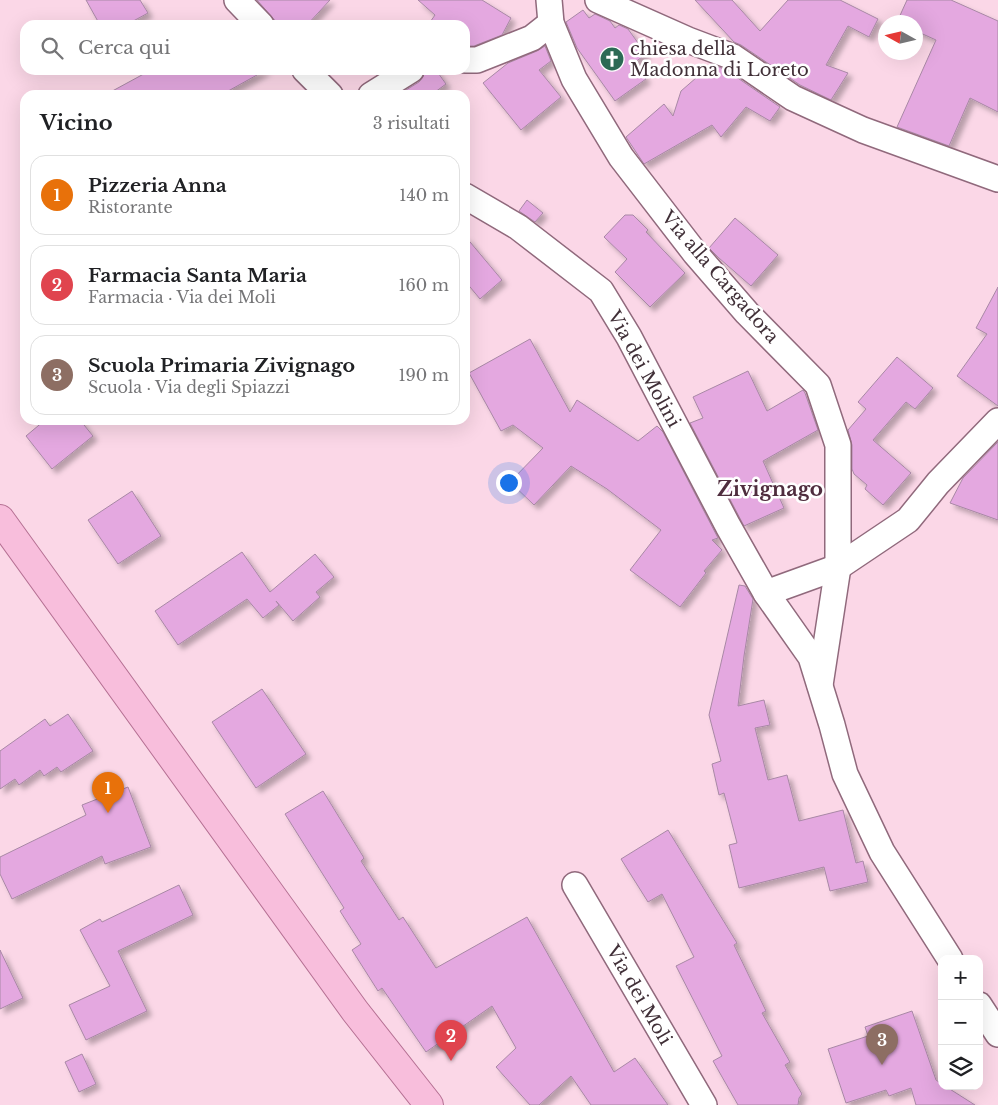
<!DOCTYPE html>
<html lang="it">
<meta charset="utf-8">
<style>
:root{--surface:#fff;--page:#f6f6f6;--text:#202124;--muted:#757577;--line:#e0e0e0;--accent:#0b8043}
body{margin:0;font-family:"Libre Baskerville",serif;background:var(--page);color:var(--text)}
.controls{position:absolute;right:15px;bottom:15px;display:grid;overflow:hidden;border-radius:10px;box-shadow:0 5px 20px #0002}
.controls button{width:45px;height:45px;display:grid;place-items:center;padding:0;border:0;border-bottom:1px solid var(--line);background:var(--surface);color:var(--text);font:25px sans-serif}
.compass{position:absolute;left:878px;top:15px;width:45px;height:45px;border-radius:50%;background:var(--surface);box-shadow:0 5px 20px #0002;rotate:278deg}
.you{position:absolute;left:508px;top:482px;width:18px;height:18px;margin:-12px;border:4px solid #fff;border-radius:50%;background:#1a73e8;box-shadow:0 0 0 8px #1a73e833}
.badge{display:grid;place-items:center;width:32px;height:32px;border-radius:50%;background:var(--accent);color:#fff;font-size:16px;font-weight:700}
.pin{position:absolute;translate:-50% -41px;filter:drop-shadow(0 1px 2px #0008)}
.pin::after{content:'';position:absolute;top:26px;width:18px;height:15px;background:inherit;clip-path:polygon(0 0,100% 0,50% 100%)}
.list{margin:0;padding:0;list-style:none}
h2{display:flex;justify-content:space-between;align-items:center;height:65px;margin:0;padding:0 20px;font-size:21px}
h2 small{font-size:16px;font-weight:400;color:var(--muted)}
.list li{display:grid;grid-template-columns:32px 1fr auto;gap:15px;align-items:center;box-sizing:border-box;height:80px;margin:0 10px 10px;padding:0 10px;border:1px solid var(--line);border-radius:15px}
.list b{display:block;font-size:19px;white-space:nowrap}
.list p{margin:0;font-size:16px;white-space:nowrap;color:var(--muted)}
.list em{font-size:16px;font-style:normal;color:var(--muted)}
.icon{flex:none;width:28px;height:28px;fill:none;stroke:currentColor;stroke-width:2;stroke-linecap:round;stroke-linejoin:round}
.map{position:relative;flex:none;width:998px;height:1105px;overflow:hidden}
.search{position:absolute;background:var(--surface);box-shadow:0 5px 20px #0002;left:20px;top:20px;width:450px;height:55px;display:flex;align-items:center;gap:12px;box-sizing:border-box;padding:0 18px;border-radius:15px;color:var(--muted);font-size:19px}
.panel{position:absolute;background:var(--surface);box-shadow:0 5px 20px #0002;left:20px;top:90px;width:450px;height:335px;border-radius:15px}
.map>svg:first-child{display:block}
.building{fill:#e4a8e0;stroke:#a888a5;filter:url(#shadow)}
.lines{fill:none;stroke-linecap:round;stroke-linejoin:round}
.minor-casing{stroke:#90697c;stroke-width:28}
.major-casing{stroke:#b57093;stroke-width:30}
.minor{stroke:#fff;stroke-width:25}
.major{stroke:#f8bedc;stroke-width:28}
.labels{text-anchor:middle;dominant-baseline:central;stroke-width:5;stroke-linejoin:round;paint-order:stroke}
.poi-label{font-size:18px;fill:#413038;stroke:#fff;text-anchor:start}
.street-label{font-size:18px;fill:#413038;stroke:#fff}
.quarter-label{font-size:20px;font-weight:bold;fill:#4f2d3e;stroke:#fff}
</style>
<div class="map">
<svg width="998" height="1105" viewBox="0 0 998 1105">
<defs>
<filter id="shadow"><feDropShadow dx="4.5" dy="4.5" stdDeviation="2.5" flood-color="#0004"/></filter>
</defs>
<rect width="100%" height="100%" fill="#fbd7e7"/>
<g class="building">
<polygon points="86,0 140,0 148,13 126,25 100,25"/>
<polygon points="257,0 330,0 307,25 279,25"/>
<polygon points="418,0 482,0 511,18 502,35 474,46 465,46 465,25 428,25 435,15"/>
<polygon points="695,0 732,0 760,31 788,0 840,0 878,19 869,37 848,26 826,65 848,73 831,100 800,85 741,45 734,42"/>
<polygon points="907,0 951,0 998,21 998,112 970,98 949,146 897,127 936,40 916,31 916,22 897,22"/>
<polygon points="583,10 589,18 595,14 610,21 615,28 619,25 628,29 646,54 634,63 646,79 615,101 577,48 566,22"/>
<polygon points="545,46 551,61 539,70 561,97 521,130 483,83 508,63 537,51"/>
<polygon points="712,64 726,70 780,107 770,121 746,107 721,137 712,125 644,164 626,137 664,104 673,116 681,91"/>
<polygon points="151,70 266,70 221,95 105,95"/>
<polygon points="425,70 436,70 446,84 431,95 398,95 419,82 423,77"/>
<polygon points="527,200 543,213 535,222 519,211"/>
<polygon points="625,215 633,215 648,230 646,232 685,273 650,307 615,272 627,259 604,237"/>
<polygon points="735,218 778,255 751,286 719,258 709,248"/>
<polygon points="465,236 502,280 480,299 465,281"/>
<polygon points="998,287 998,406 957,376 987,334 976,328"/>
<polygon points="530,339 570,412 577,400 638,441 657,426 663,432 718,538 712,540 722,550 704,571 706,573 680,607 630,570 661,530 607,489 571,466 534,505 510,482 543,448 513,425 501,431 469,373"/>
<polygon points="897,357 933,388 915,409 906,402 873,440 911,473 883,505 865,489 867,485 854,474 852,469 852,445 848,430 866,409 858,402"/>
<polygon points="748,371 767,411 803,390 805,393 818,430 763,461 784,508 744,526 690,423 703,418 693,397"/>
<polygon points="45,420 80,420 93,436 52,469 26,436"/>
<polygon points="998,442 998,520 950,503 963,478"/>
<polygon points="132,491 161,536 118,564 88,520"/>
<polygon points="242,552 270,592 315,554 334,577 316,592 320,597 293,621 276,601 279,605 263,618 247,599 178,645 155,611"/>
<polygon points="739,585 745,586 753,599 744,656 738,706 764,700 770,725 755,728 768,780 787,775 799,821 843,810 856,863 863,861 868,882 830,891 824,867 739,888 729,845 737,843 724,793 719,795 712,764 721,761 709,715"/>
<polygon points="262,689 306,754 256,788 212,722"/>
<polygon points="68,714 93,751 61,772 57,767 44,776 40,770 19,785 15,779 0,789 0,751 45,719 50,726"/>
<polygon points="128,787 151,847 105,864 102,856 12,899 0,874 0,857 86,815 82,805"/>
<polygon points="323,791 364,858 361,861 399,920 403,917 436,968 527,917 614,1072 635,1058 668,1105 591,1105 571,1076 539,1105 530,1105 496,1067 516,1048 492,1006 426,1052 382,988 378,991 352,950 361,944 340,911 344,908 285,814"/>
<polygon points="668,830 737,943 734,945 766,1011 762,1013 790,1062 785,1065 802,1094 799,1098 798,1105 738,1105 713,1061 722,1056 676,966 694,957 662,894 648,902 621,859"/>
<polygon points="179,885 193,915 118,951 147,1011 86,1040 69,1005 110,986 80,930 100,919 102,922"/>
<polygon points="0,950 23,998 0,1009"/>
<polygon points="912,1011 936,1080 942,1084 942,1086 945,1086 975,1105 916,1105 911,1088 889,1096 886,1090 846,1103 828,1049 868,1036 865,1027"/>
<polygon points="82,1054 96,1084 79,1092 65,1062"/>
</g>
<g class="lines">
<defs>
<g id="minor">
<polyline points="237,0 261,25"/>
<polyline points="549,0 551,23 574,79 621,157 695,253 747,313 818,385 838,445 838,567 820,685"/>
<polyline points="598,0 688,40 733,57 793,98 863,130 998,179"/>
<polyline points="465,60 477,60 532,38 551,23"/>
<polyline points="305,70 330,95"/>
<polyline points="371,95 411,70"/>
<polyline points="465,196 518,227 601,291 629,337 728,526 766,593"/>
<polyline points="575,885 704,1105"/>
<polyline points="950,959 882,852 845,774 832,725 811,657 766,593 838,567 908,520 938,483 998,421"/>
<polyline points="979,1005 998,1034"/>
</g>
<polyline id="major" points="0,519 355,1011 429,1105"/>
</defs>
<use href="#minor" class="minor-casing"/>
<use href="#major" class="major-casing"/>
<use href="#minor" class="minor"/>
<use href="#major" class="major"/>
</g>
<defs>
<symbol id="church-disc" viewBox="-11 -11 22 22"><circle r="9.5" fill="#2c6a55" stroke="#fff"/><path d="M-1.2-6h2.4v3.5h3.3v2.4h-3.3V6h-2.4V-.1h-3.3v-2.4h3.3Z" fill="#fff"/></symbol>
</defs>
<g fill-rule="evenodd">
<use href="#church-disc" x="598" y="45" width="28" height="28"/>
</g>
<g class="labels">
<g class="poi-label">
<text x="630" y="49">chiesa della<tspan x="630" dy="21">Madonna di Loreto</tspan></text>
</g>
<g class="street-label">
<text transform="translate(720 277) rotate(49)">Via alla Cargadora</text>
<text transform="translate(644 369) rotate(61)">Via dei Molini</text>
<text transform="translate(639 995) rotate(60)">Via dei Moli</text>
</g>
<g class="quarter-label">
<text x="770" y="489">Zivignago</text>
</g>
</g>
</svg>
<div class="controls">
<button>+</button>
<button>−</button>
<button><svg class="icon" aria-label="layers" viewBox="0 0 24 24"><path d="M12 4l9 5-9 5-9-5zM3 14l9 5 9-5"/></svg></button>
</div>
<svg class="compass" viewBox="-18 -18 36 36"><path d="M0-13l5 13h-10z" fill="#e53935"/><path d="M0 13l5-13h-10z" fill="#757577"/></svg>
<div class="you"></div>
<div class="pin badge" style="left:108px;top:813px;background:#e8710a">1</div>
<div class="pin badge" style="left:451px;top:1061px;background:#e0444e">2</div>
<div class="pin badge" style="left:882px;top:1065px;background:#8d6e63">3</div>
<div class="search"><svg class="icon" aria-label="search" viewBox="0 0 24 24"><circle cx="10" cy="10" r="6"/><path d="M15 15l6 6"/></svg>Cerca qui</div>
<section class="panel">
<h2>Vicino<small>3 risultati</small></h2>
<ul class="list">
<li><span class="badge" style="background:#e8710a">1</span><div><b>Pizzeria Anna</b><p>Ristorante</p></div><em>140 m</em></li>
<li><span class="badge" style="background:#e0444e">2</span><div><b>Farmacia Santa Maria</b><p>Farmacia · Via dei Moli</p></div><em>160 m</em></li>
<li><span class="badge" style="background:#8d6e63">3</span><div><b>Scuola Primaria Zivignago</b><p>Scuola · Via degli Spiazzi</p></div><em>190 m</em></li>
</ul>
</section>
</div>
